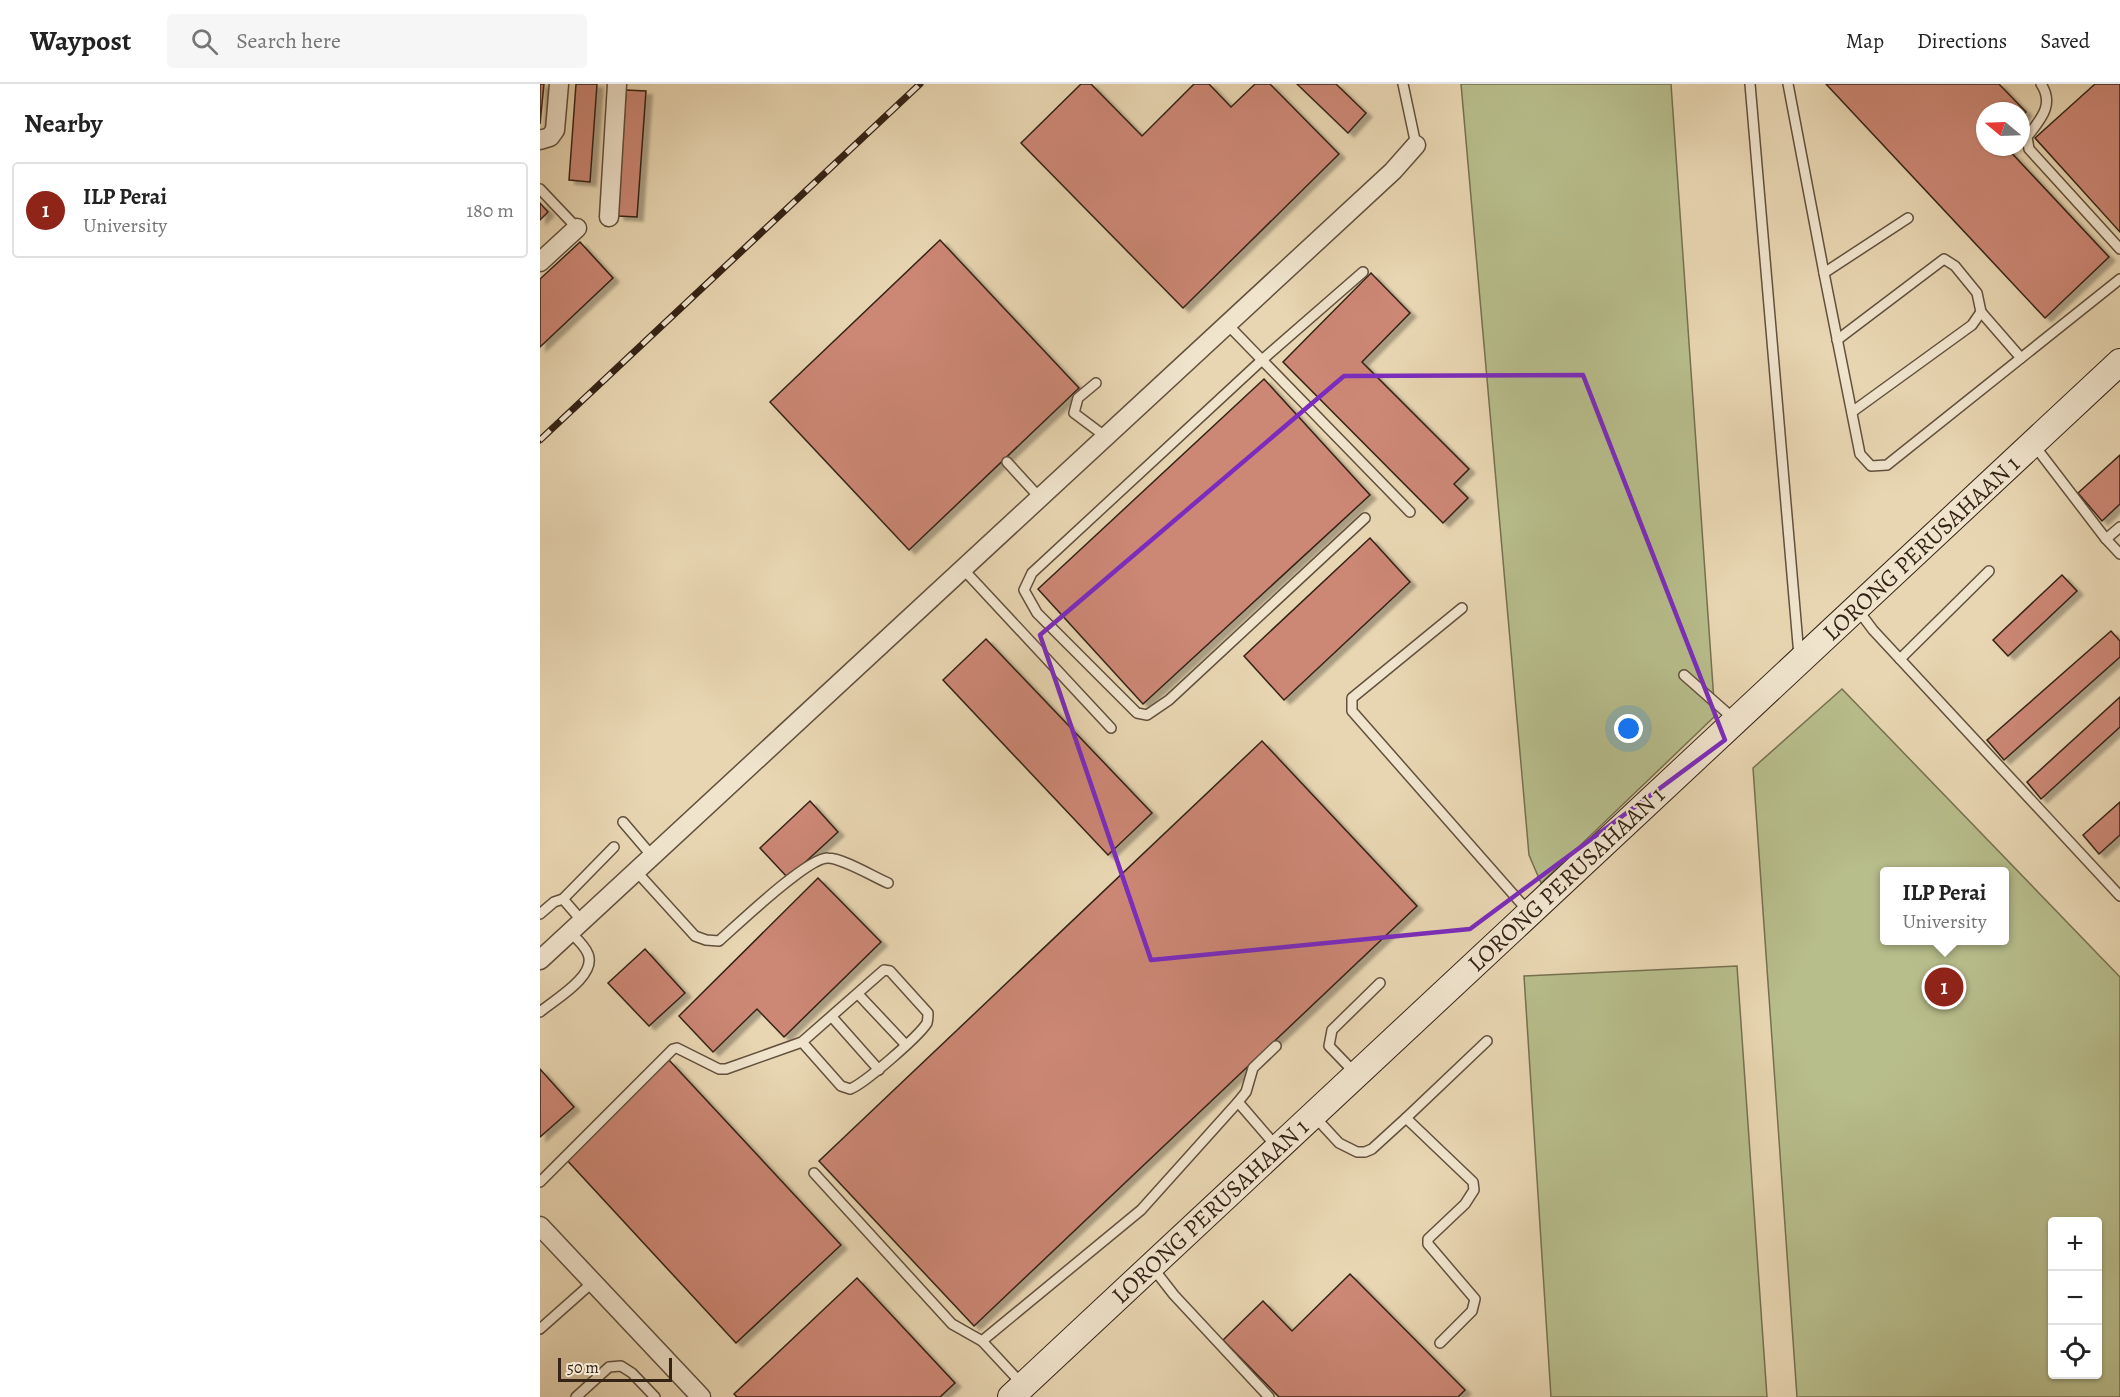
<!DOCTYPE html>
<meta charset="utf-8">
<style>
:root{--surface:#fff;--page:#f6f6f6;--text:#222;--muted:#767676;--line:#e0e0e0;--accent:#8f2418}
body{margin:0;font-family:Alegreya,serif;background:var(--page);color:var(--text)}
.controls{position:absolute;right:18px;bottom:18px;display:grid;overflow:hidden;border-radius:6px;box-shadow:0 2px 4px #0004}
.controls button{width:54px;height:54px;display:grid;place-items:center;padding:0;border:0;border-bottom:2px solid var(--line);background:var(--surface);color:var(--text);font:30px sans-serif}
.compass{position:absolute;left:1436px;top:18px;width:54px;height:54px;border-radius:50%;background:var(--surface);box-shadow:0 2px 4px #0004;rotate:289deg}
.scale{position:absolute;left:18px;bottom:15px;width:114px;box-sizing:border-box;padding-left:6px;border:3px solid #352316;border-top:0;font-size:16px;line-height:21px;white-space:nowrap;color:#352316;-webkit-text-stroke:4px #f0e4cd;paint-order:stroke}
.you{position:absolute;left:1089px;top:645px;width:21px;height:21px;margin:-15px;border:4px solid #fff;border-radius:50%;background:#1a73e8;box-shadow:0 0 0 9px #1a73e833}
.badge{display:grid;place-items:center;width:39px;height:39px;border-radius:50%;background:var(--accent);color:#fff;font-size:20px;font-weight:700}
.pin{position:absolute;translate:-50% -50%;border:3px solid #fff;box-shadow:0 2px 6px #0006}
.popup{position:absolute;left:1340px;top:783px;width:129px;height:78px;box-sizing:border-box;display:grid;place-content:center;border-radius:6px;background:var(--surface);filter:drop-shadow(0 2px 4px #0005);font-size:20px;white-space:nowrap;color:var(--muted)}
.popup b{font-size:22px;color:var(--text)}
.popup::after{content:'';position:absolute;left:50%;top:100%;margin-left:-12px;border:12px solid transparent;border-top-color:var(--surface)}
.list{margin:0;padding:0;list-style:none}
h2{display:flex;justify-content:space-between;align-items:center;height:78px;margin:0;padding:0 24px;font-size:26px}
h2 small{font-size:20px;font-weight:400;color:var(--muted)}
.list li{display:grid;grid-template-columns:39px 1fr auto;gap:18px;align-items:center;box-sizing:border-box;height:96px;margin:0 12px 12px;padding:0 12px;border:2px solid var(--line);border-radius:6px}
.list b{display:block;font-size:22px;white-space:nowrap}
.list p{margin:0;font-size:20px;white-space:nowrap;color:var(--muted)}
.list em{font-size:20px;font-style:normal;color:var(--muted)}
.icon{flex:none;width:33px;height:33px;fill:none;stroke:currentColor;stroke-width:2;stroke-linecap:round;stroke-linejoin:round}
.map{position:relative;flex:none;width:1580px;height:1313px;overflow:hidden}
header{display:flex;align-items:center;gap:36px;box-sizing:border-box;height:84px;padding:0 30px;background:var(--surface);border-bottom:2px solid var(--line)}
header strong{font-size:28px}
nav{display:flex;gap:33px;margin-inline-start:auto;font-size:21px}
.search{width:420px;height:54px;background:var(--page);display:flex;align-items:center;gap:15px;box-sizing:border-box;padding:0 21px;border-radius:6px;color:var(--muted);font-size:22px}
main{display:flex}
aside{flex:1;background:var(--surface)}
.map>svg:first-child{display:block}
.green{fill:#b7bd8b;stroke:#767050;stroke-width:1.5;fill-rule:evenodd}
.building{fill:#cc8775;stroke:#352316;stroke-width:1.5;filter:url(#shadow)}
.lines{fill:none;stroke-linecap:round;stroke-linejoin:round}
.lane-casing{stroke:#62503d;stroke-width:12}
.street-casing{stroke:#62503d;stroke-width:21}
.secondary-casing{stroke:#352316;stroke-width:28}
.lane{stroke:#f0e4cd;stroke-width:9}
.street{stroke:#f0e4cd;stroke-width:18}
.secondary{stroke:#f0e4cd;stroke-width:26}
.rail-casing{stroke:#352316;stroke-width:7}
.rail{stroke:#f0e4cd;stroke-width:4.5;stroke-dasharray:14;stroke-linecap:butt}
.marked{fill:none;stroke:#7b2cbf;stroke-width:4.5;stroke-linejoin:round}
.labels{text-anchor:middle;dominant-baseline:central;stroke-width:4.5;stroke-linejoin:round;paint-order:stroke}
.street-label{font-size:24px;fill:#352316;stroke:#f0e4cd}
</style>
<header>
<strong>Waypost</strong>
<div class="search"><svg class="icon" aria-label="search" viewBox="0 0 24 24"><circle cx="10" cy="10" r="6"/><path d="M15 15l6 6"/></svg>Search here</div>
<nav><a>Map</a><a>Directions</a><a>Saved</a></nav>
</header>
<main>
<aside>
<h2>Nearby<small></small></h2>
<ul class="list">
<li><span class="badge">1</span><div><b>ILP Perai</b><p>University</p></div><em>180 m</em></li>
</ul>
</aside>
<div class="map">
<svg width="1580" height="1313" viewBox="0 0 1580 1313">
<defs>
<filter id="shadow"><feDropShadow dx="6" dy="4" stdDeviation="1.5" flood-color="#0004"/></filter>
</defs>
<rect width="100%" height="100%" fill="#e8d6b2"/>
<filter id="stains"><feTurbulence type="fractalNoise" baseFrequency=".00333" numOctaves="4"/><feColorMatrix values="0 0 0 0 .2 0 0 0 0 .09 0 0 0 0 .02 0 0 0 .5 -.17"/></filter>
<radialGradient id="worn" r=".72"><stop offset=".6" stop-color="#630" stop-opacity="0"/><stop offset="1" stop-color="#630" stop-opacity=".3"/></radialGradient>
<g class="green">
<polygon points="921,0 1131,0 1175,632 1001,799 989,771"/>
<path d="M1302 605 1580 893V1313H1257L1213 684ZM1344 788H1464V856H1344ZM1512 1138H1558V1290H1512Z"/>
<polygon points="1197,882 1227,1313 1011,1313 984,892"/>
</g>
<g class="building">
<polygon points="0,0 4,0 0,40"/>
<polygon points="36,0 57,0 50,98 29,96"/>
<polygon points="541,0 551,0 602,52 654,0 669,0 691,23 715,0 730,0 799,70 643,224 481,59"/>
<polygon points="757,0 796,0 826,29 808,49"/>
<polygon points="1286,0 1459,0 1486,28 1481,33 1481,27 1445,27 1445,63 1466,63 1569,173 1505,234"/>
<polygon points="1555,0 1580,0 1580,148 1495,54"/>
<polygon points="86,6 106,7 97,133 78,132"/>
<polygon points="0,119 8,128 0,136"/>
<polygon points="400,156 539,304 369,466 230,318"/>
<polygon points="40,158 73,194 0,263 0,195"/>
<polygon points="831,189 870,229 822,278 929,385 914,400 928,414 903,439 743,278"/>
<polygon points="724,295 830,411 603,620 498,505"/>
<polygon points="1580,371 1580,420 1562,437 1538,409"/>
<polygon points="830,454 870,498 744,616 704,572"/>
<polygon points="1522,491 1537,507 1468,572 1453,556"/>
<polygon points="1571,547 1580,557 1580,573 1464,676 1447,656"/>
<polygon points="446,555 612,729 568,771 403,596"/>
<polygon points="1580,613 1580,643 1501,715 1487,698"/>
<polygon points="722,657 877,822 434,1242 279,1077"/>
<polygon points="270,717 298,748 248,794 220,764"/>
<polygon points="1580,718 1580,751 1559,770 1543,751"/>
<polygon points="278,794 341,858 244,953 217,925 173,968 139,932"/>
<polygon points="105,865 145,909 109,942 68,899"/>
<polygon points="129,976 301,1161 196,1259 25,1074"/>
<polygon points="0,985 34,1023 0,1053"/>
<polygon points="810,1190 925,1306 918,1313 739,1313 683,1256 723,1217 752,1247"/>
<polygon points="317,1194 415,1299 400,1313 197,1313 194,1310"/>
</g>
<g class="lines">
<defs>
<g id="lane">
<polyline points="863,0 876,61"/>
<polyline points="1210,0 1259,572"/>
<polyline points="1248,0 1284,189"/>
<path d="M1501 0C1515 21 1500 36 1487 53L1489 65 1580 165"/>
<polyline points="0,105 37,144"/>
<polyline points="1368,134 1284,189 1320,370 1331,382 1347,381 1580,195"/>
<polyline points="823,188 722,276 492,489 484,506 497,529 597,629 607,631 629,616 825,434"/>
<polyline points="1441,228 1481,274"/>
<polyline points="687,240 870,428"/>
<polyline points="1297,256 1404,175 1415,182 1437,209 1441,228 1432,241 1312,328"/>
<polyline points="556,299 538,314 534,329 566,353"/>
<polyline points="1494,361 1566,455 1580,470"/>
<polyline points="467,378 500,414"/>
<polyline points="1566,455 1580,443"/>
<polyline points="423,485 571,644"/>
<polyline points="922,524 812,614 812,627 988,827"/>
<polyline points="1318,526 1333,546 1580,812"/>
<polyline points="1360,575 1449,487"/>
<polyline points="1144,591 1194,635"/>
<polyline points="83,738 112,772"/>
<path d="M96 787 155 852 166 856 179 857C197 841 268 773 288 774 302 774 334 793 348 799"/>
<polyline points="23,815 74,763"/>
<polyline points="0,830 14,818 23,815 42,837"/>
<polyline points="318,910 365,960"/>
<path d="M0 928C14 916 57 892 48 870 45 862 36 854 30 848"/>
<polyline points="292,933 339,986"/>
<polyline points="736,962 713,984 706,1008 698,1018 736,1062"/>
<polyline points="815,989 789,962 792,946 840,899"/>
<polyline points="775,1033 799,1059 817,1068 825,1068 832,1065 866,1034 947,957"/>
<polyline points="866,1034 933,1098 934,1106 925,1120 888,1155 888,1160 935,1215 932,1227 900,1259"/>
<polyline points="274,1089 412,1240 442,1257 601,1126 698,1018"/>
<path d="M0 1098 133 965 137 964 179 985H186L262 958 344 886 350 887 388 929C388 933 388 935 387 939 379 952 324 1000 310 1005L301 1002 262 958"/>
<polyline points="613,1184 634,1211 729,1313"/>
<polyline points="0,1245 53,1198"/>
<polyline points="442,1257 481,1299"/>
<polyline points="36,1313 69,1283 81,1282 92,1289 115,1313"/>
</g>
<g id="street">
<polyline points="0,56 10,53 15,46 19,0"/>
<polyline points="69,133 77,0"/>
<polyline points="0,178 37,144"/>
<polyline points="0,876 853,87 876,61"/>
<polyline points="0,1142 161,1313"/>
</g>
<polyline id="secondary" points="471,1313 1580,278"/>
</defs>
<use href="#lane" class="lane-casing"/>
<use href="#street" class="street-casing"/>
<use href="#secondary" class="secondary-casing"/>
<use href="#lane" class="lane"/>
<use href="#street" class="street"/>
<use href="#secondary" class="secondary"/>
<defs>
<polyline id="rail" points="0,356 380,0"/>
</defs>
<use href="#rail" class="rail-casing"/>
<use href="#rail" class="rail"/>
</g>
<path class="marked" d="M1043 291 1185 656 930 845 611 876 500 551 804 292Z"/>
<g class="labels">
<g class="street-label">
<text transform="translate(1381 464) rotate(-43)">LORONG PERUSAHAAN 1</text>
<text transform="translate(1026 795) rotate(-43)">LORONG PERUSAHAAN 1</text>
<text transform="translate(670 1127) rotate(-43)">LORONG PERUSAHAAN 1</text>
</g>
</g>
<rect width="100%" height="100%" filter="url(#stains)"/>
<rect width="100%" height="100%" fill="url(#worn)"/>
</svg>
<div class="controls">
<button>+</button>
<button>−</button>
<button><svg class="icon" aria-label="locate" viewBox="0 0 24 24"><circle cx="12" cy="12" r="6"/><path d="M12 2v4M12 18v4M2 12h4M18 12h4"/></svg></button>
</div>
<svg class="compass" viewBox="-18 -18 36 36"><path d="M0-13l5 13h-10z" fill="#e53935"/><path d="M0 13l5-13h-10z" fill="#767676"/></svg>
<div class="scale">50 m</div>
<div class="you"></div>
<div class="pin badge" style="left:1404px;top:903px">1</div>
<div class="popup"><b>ILP Perai</b>University</div>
</div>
</main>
